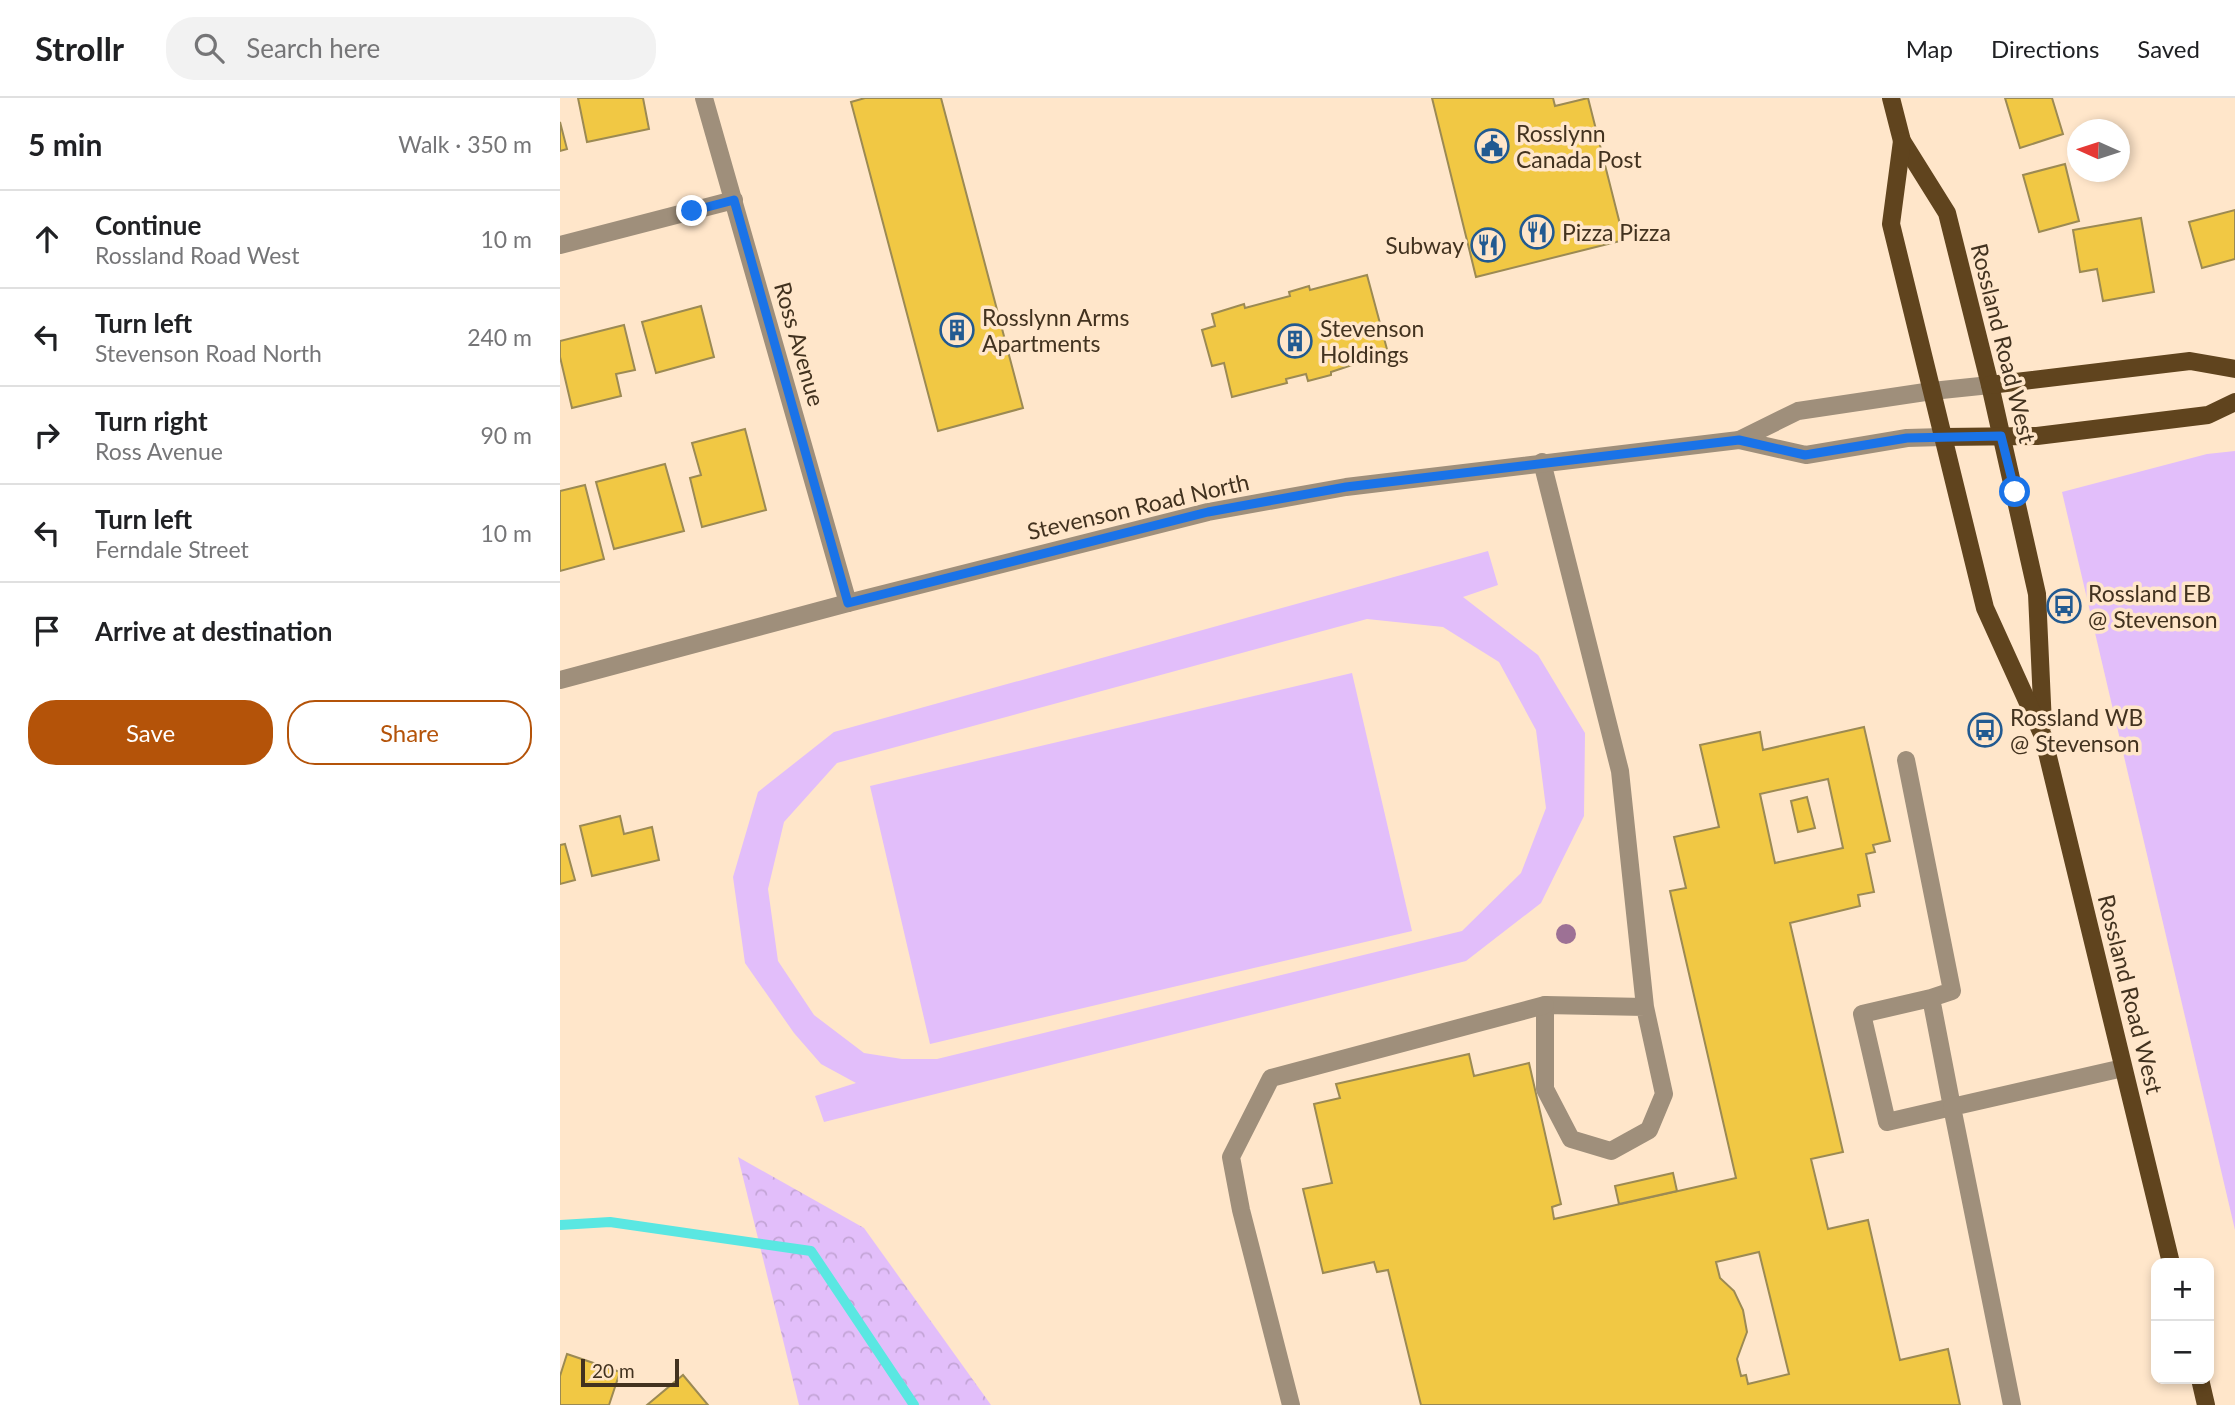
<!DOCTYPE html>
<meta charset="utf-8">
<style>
:root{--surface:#fff;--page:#f2f2f2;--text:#202124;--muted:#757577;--line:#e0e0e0;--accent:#b45309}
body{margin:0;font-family:Lato,sans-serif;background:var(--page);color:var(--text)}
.controls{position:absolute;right:21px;bottom:21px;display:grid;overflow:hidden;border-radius:14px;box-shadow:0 4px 10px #0003}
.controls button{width:63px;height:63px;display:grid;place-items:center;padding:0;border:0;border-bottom:2px solid var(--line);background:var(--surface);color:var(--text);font:35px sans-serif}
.compass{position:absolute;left:1507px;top:21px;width:63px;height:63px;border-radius:50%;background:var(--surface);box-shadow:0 4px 10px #0003;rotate:273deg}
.scale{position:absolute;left:21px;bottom:18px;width:98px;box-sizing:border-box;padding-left:7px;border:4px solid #42321f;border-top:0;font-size:19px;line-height:24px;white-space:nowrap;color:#42321f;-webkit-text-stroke:5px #ffe6ca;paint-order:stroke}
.stop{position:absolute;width:21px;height:21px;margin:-16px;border:5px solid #1a73e8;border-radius:50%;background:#fff}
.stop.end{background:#1a73e8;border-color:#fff;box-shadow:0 2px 7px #0008}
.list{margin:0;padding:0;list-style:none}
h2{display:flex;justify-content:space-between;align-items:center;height:91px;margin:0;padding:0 28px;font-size:30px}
h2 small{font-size:23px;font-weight:400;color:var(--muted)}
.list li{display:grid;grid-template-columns:46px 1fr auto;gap:21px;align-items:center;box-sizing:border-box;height:98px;padding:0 28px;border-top:2px solid var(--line)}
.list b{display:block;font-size:26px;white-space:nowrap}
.list p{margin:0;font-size:23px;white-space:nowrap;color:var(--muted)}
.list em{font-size:23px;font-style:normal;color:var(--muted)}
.actions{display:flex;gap:14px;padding:21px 28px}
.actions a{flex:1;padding:16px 0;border:2px solid var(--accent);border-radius:28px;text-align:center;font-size:24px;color:var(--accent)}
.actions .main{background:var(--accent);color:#fff}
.icon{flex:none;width:38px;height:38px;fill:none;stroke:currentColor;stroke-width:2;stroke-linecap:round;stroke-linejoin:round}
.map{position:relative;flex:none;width:1675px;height:1307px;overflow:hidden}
header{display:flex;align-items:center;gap:42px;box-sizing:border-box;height:98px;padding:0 35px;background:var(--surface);border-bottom:2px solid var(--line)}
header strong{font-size:33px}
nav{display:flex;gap:38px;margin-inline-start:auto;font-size:24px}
.search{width:490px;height:63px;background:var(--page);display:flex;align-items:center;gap:18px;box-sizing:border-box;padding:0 24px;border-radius:28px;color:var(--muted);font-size:26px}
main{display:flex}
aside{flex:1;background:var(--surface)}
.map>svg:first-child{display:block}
.green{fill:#e2befa;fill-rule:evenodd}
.forest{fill:url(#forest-crowns)}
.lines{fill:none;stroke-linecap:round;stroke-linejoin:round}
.stream{stroke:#5ae7e2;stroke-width:10}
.building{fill:#f1c844;stroke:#9c8a53;stroke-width:2;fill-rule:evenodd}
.minor{stroke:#9f8f7b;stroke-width:18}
.major{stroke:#60441e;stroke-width:18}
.tree{fill:#9d7195}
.route{stroke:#1a73e8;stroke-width:9}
.labels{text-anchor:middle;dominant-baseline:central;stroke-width:7;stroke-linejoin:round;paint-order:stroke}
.poi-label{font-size:23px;fill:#42321f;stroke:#ffe6ca;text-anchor:start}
.street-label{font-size:23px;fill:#42321f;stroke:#ffe6ca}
</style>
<header>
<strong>Strollr</strong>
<div class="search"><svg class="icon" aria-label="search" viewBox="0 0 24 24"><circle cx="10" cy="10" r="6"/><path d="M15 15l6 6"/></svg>Search here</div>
<nav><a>Map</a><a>Directions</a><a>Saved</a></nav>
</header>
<main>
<aside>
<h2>5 min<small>Walk · 350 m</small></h2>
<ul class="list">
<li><svg class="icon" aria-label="ahead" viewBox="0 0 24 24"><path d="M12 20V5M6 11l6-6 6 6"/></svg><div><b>Continue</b><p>Rossland Road West</p></div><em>10 m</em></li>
<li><svg class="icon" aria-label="left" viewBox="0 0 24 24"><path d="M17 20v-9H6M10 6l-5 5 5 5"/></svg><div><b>Turn left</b><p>Stevenson Road North</p></div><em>240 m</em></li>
<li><svg class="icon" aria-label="right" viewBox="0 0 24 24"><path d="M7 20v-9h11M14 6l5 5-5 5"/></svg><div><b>Turn right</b><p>Ross Avenue</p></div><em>90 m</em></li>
<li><svg class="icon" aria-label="left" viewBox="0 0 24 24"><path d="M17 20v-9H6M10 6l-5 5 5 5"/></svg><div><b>Turn left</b><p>Ferndale Street</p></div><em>10 m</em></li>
<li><svg class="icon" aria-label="arrive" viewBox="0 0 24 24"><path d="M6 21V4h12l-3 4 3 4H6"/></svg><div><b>Arrive at destination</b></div></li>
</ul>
<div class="actions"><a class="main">Save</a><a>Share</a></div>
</aside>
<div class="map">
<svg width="1675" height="1307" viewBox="0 0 1675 1307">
<defs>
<pattern id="forest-crowns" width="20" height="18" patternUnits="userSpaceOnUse" patternTransform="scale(1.75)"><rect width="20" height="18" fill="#e2befa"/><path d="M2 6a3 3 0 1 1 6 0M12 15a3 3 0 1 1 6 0" fill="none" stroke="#c3a4d6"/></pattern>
</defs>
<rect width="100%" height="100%" fill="#ffe6ca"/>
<g class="green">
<polygon points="1675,353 1675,1132 1502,394 1647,356"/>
<path d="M928 453 938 487 903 499 978 557 1025 635 1024 718 981 805 906 863 264 1024 255 998 296 985 261 966 234 935 185 865 173 779 198 694 274 634ZM807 521 883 529 939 564 976 632 986 710 961 775 902 833 377 961H342L304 955 254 917 218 863 208 791 224 724 277 665Z"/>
<polygon points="792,575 852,833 370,946 310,688"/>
</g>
<polygon class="forest" points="178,1059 304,1130 431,1307 239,1307"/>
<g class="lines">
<polyline class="stream" points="0,1127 50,1124 251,1153 354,1307"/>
</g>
<g class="building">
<polygon points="18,0 83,0 89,31 27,44"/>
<polygon points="305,0 381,0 463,310 378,333 291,4"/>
<polygon points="872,0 993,0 995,8 1028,0 1064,142 916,179"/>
<polygon points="1445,0 1492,0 1503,36 1460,50"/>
<polygon points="0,24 7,51 0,53"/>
<polygon points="1505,66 1519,123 1479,134 1463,77"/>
<polygon points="1675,112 1675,161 1642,170 1629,124"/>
<polygon points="1581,120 1594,194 1543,203 1537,171 1520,174 1513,132"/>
<polygon points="807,177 828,255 771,274 771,277 748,283 746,276 726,281 727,285 672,299 664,265 652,268 642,232 655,228 652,216 684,206 685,210 730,198 729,194 749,188 750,192"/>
<polygon points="141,208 154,259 96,275 82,224"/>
<polygon points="64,227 75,272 56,276 61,298 12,310 0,259 0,243"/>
<polygon points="185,331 206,412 142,429 130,380 141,377 132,345"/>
<polygon points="105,366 124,433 54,451 36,384"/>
<polygon points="25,387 44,461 0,473 0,393"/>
<path d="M1304 629 1330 743 1313 747 1315 754 1306 756 1314 794 1298 797 1300 808 1230 825 1283 1054 1251 1061 1268 1131 1308 1122 1340 1262 1388 1251 1400 1307H861L828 1172 817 1174 814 1164 763 1175 743 1091 772 1085 754 1006 780 1000 776 986 909 956 914 978 969 965 1001 1106 992 1109 994 1121 1176 1080 1110 793 1126 790 1114 739 1159 729 1140 647 1200 634 1203 652ZM1268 681 1283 750 1215 765 1200 696ZM1199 1154 1229 1276 1188 1286 1186 1277 1181 1278 1177 1261 1187 1234 1183 1212 1174 1193 1160 1180 1156 1164Z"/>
<polygon points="1247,699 1255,730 1238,734 1231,703"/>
<polygon points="60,718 64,736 92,729 99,762 32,778 20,728"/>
<polygon points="5,746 15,782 0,786 0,747"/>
<polygon points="1113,1075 1117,1093 1059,1106 1055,1088"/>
<polygon points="7,1256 60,1274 49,1307 0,1307 0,1278"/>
<polygon points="123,1277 148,1307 87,1307"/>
</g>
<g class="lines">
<g class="minor">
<polyline points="144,0 288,505"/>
<polyline points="0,147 174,102"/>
<polyline points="1179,342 1246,357 1347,340 1383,339"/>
<polyline points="982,364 1060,673 1085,909 1104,996 1089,1032 1051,1053 1011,1041 985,991 985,907 1085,909"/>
<polyline points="0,582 288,505 648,414 786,389 1179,342 1238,313 1372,293 1430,287"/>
<polyline points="1346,662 1392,893 1371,900 1392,1009 1327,1024 1302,916 1371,900"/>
<polyline points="731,1307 681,1112 671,1059 711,980 985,907"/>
<polyline points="1452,1307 1392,1009 1563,970"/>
</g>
<g class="major">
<polyline points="1331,0 1342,43 1387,115 1430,287 1477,496 1483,627"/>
<polyline points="1342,43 1331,126 1425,510 1483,638 1611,1165"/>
<polyline points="1430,287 1630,263 1675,271"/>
<polyline points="1383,339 1477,338 1648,317 1675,304"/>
<polyline points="1640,1281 1646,1307"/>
</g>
</g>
<circle class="tree" cx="1006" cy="836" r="10"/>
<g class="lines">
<polyline class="route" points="132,113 174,102 288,505 648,414 786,389 1179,342 1245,357 1347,340 1441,338 1455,394"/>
</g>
<defs>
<symbol id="civic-ring" viewBox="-11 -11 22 22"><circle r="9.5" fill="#ffe6ca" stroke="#225a91" stroke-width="1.5"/><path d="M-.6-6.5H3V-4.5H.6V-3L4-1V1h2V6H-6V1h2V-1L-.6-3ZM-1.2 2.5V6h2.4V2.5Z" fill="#225a91"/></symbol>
<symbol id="restaurant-ring" viewBox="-11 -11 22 22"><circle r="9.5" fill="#ffe6ca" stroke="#225a91" stroke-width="1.5"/><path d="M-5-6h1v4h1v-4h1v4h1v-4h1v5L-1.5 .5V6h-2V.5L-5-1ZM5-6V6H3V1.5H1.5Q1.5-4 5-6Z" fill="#225a91"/></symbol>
<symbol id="building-ring" viewBox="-11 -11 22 22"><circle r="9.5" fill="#ffe6ca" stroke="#225a91" stroke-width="1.5"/><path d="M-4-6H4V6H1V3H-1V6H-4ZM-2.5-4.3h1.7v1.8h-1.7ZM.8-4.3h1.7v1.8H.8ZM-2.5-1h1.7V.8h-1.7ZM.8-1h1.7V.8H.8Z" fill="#225a91"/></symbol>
<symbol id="bus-ring" viewBox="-11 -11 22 22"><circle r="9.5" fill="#ffe6ca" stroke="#225a91" stroke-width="1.5"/><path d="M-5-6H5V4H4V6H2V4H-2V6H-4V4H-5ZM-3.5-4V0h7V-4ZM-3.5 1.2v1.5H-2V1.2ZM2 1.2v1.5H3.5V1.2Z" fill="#225a91"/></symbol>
</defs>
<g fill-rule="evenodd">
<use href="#civic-ring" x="913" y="29" width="38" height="38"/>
<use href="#restaurant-ring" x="958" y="115" width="38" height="38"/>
<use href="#restaurant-ring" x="909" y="128" width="38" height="38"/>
<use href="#building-ring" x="378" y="213" width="38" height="38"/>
<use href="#building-ring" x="716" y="224" width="38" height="38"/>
<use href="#bus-ring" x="1485" y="489" width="38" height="38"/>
<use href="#bus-ring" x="1406" y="613" width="38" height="38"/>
</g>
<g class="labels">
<g class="poi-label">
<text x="956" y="35">Rosslynn<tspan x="956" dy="26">Canada Post</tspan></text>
<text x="1002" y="134">Pizza Pizza</text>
<text x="904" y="147" text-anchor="end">Subway</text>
<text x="422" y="219">Rosslynn Arms<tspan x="422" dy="26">Apartments</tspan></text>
<text x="760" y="230">Stevenson<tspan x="760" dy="26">Holdings</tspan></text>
<text x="1528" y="495">Rossland EB<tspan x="1528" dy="26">@ Stevenson</tspan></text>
<text x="1450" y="619">Rossland WB<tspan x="1450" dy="26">@ Stevenson</tspan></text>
</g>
<g class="street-label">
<text transform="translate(1444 245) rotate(76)">Rossland Road West</text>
<text transform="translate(240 246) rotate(74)">Ross Avenue</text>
<text transform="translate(578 408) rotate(-13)">Stevenson Road North</text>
<text transform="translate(1571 896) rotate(76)">Rossland Road West</text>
</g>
</g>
</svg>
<div class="controls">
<button>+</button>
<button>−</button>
</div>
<svg class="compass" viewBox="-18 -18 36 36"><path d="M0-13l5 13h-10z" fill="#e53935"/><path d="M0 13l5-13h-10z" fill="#757577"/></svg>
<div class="scale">20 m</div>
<div class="stop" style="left:1455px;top:394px"></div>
<div class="stop end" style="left:132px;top:113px"></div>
</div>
</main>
